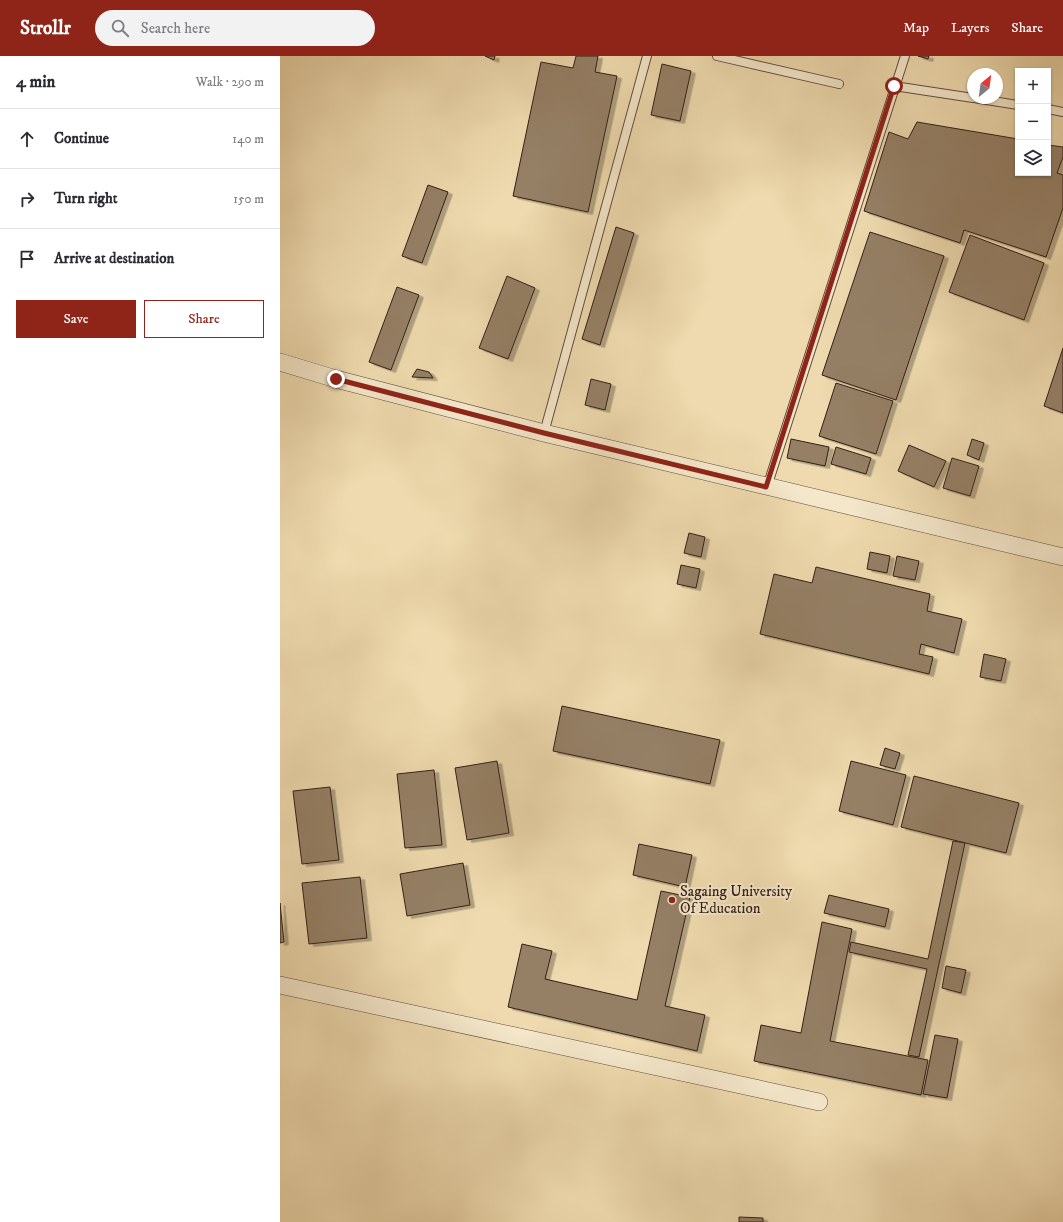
<!DOCTYPE html>
<meta charset="utf-8">
<style>
:root{--surface:#fff;--page:#f2f2f3;--text:#2b2b33;--muted:#7c7c81;--line:#e1e1e2;--accent:#8f2418}
body{margin:0;font-family:"IM FELL DW Pica",serif;background:var(--page);color:var(--text)}
.controls{position:absolute;right:12px;top:12px;display:grid;overflow:hidden;border-radius:0px;box-shadow:0 1px 3px #0004}
.controls button{width:36px;height:36px;display:grid;place-items:center;padding:0;border:0;border-bottom:1px solid var(--line);background:var(--surface);color:var(--text);font:20px sans-serif}
.compass{position:absolute;left:687px;top:12px;width:36px;height:36px;border-radius:50%;background:var(--surface);box-shadow:0 1px 3px #0004;rotate:29deg}
.stop{position:absolute;width:12px;height:12px;margin:-9px;border:3px solid #8f2418;border-radius:50%;background:#fff}
.stop.end{background:#8f2418;border-color:#fff;box-shadow:0 1px 4px #0008}
.list{margin:0;padding:0;list-style:none}
h2{display:flex;justify-content:space-between;align-items:center;height:52px;margin:0;padding:0 16px;font-size:17px}
h2 small{font-size:13px;font-weight:400;color:var(--muted)}
.list li{display:grid;grid-template-columns:26px 1fr auto;gap:12px;align-items:center;box-sizing:border-box;height:60px;padding:0 16px;border-top:1px solid var(--line)}
.list b{display:block;font-size:15px;white-space:nowrap}
.list em{font-size:13px;font-style:normal;color:var(--muted)}
.actions{display:flex;gap:8px;padding:12px 16px}
.actions a{flex:1;padding:9px 0;border:1px solid var(--accent);border-radius:0px;text-align:center;font-size:14px;color:var(--accent)}
.actions .main{background:var(--accent);color:#fff}
.icon{flex:none;width:22px;height:22px;fill:none;stroke:currentColor;stroke-width:2;stroke-linecap:round;stroke-linejoin:round}
.map{position:relative;flex:none;width:783px;height:1166px;overflow:hidden}
header{display:flex;align-items:center;gap:24px;box-sizing:border-box;height:56px;padding:0 20px;background:var(--accent);color:#fff}
header strong{font-size:19px}
nav{display:flex;gap:22px;margin-inline-start:auto;font-size:14px}
.search{width:280px;height:36px;background:var(--page);display:flex;align-items:center;gap:10px;box-sizing:border-box;padding:0 14px;border-radius:22px;color:var(--muted);font-size:15px}
main{display:flex}
aside{flex:1;background:var(--surface)}
.map>svg:first-child{display:block}
.building{fill:#958066;stroke:#341e17;filter:url(#shadow)}
.lines{fill:none;stroke-linecap:round;stroke-linejoin:round}
.lane-casing{stroke:#624d3d;stroke-width:10}
.street-casing{stroke:#624d3d;stroke-width:18}
.lane{stroke:#f4e7ca;stroke-width:8}
.street{stroke:#f4e7ca;stroke-width:17}
.route{stroke:#8f2418;stroke-width:5}
.poi-dot{fill:#8f2418;stroke:#f4e7ca;stroke-width:1.5}
.labels{text-anchor:middle;dominant-baseline:central;stroke-width:4;stroke-linejoin:round;paint-order:stroke}
.poi-label{font-size:15px;fill:#341e17;stroke:#f4e7ca;text-anchor:start}
</style>
<header>
<strong>Strollr</strong>
<div class="search"><svg class="icon" aria-label="search" viewBox="0 0 24 24"><circle cx="10" cy="10" r="6"/><path d="M15 15l6 6"/></svg>Search here</div>
<nav><a>Map</a><a>Layers</a><a>Share</a></nav>
</header>
<main>
<aside>
<h2>4 min<small>Walk · 290 m</small></h2>
<ul class="list">
<li><svg class="icon" aria-label="ahead" viewBox="0 0 24 24"><path d="M12 20V5M6 11l6-6 6 6"/></svg><div><b>Continue</b></div><em>140 m</em></li>
<li><svg class="icon" aria-label="right" viewBox="0 0 24 24"><path d="M7 20v-9h11M14 6l5 5-5 5"/></svg><div><b>Turn right</b></div><em>150 m</em></li>
<li><svg class="icon" aria-label="arrive" viewBox="0 0 24 24"><path d="M6 21V4h12l-3 4 3 4H6"/></svg><div><b>Arrive at destination</b></div></li>
</ul>
<div class="actions"><a class="main">Save</a><a>Share</a></div>
</aside>
<div class="map">
<svg width="783" height="1166" viewBox="0 0 783 1166">
<defs>
<filter id="shadow"><feDropShadow dx="4.5" dy="2.5" stdDeviation="0" flood-color="#0004"/></filter>
</defs>
<rect width="100%" height="100%" fill="#eedaae"/>
<filter id="stains"><feTurbulence type="fractalNoise" baseFrequency=".005" numOctaves="4"/><feColorMatrix values="0 0 0 0 .2 0 0 0 0 .09 0 0 0 0 .02 0 0 0 .5 -.17"/></filter>
<radialGradient id="worn" r=".72"><stop offset=".6" stop-color="#630" stop-opacity="0"/><stop offset="1" stop-color="#630" stop-opacity=".3"/></radialGradient>
<g class="building">
<polygon points="205,0 215,0 214,4"/>
<polygon points="296,0 318,0 315,16 337,20 308,156 233,140 261,6 293,12"/>
<polygon points="638,0 649,0 648,3"/>
<polygon points="382,8 411,15 400,65 371,59"/>
<polygon points="637,66 738,83 738,117 768,117 768,89 783,91 783,101 777,117 783,119 783,152 766,201 684,174 680,187 584,155 609,76 628,83"/>
<polygon points="148,129 168,136 142,207 122,200"/>
<polygon points="336,171 354,177 320,289 302,283"/>
<polygon points="590,176 664,200 616,344 542,319"/>
<polygon points="690,179 764,207 744,264 669,236"/>
<polygon points="227,220 255,232 228,303 199,292"/>
<polygon points="117,231 139,239 111,314 89,306"/>
<polygon points="783,292 783,357 764,350"/>
<polygon points="137,313 149,316 153,322 132,321"/>
<polygon points="311,323 331,328 325,354 305,349"/>
<polygon points="556,327 613,345 596,398 539,380"/>
<polygon points="511,383 549,391 545,410 507,402"/>
<polygon points="692,383 704,387 699,404 687,399"/>
<polygon points="629,389 666,405 654,431 618,415"/>
<polygon points="556,391 591,402 586,418 551,408"/>
<polygon points="672,402 699,410 690,440 663,432"/>
<polygon points="409,477 425,481 421,501 404,497"/>
<polygon points="590,496 610,500 607,517 587,513"/>
<polygon points="617,500 639,505 635,524 613,520"/>
<polygon points="401,509 420,513 416,532 397,528"/>
<polygon points="536,511 650,538 647,555 682,563 674,597 641,588 639,598 653,601 649,618 480,578 494,518 532,527"/>
<polygon points="704,598 726,603 721,625 700,621"/>
<polygon points="282,650 440,684 430,728 273,695"/>
<polygon points="605,692 620,697 615,713 600,709"/>
<polygon points="217,705 229,777 187,784 175,712"/>
<polygon points="571,705 626,719 613,769 559,755"/>
<polygon points="154,714 162,789 125,792 117,718"/>
<polygon points="634,720 739,747 726,797 621,771"/>
<polygon points="50,731 59,804 22,808 13,735"/>
<polygon points="673,785 685,787 639,1001 628,999 647,913 569,896 571,886 648,903"/>
<polygon points="359,788 412,799 405,831 353,819"/>
<polygon points="183,807 190,849 127,860 120,818"/>
<polygon points="80,821 87,882 29,888 22,827"/>
<polygon points="381,835 410,841 385,950 425,959 417,995 228,951 242,888 272,895 265,923 357,944"/>
<polygon points="549,839 609,853 605,871 544,857"/>
<polygon points="0,847 4,886 0,887"/>
<polygon points="542,866 572,873 550,985 648,1004 641,1039 474,1005 481,969 521,977"/>
<polygon points="666,910 686,914 681,937 662,932"/>
<polygon points="655,979 678,983 667,1042 643,1038"/>
<polygon points="459,1161 483,1162 483,1166 459,1166"/>
</g>
<g class="lines">
<defs>
<g id="lane">
<polyline points="437,0 559,28"/>
<polyline points="614,30 693,42"/>
<polyline points="694,42 738,49"/>
<polyline points="768,53 783,56"/>
<polyline points="264,377 367,0"/>
<polyline points="487,431 625,0"/>
</g>
<g id="street">
<polyline points="0,306 56,323 264,377 783,501"/>
<polyline points="0,929 539,1046"/>
</g>
</defs>
<use href="#lane" class="lane-casing"/>
<use href="#street" class="street-casing"/>
<use href="#lane" class="lane"/>
<use href="#street" class="street"/>
</g>
<g class="lines">
<polyline class="route" points="56,323 264,377 486,431 614,30"/>
</g>
<circle class="poi-dot" cx="392" cy="844" r="4"/>
<g class="labels">
<g class="poi-label">
<text x="400" y="835">Sagaing University<tspan x="400" dy="17">Of Education</tspan></text>
</g>
</g>
<rect width="100%" height="100%" filter="url(#stains)"/>
<rect width="100%" height="100%" fill="url(#worn)"/>
</svg>
<div class="controls">
<button>+</button>
<button>−</button>
<button><svg class="icon" aria-label="layers" viewBox="0 0 24 24"><path d="M12 4l9 5-9 5-9-5zM3 14l9 5 9-5"/></svg></button>
</div>
<svg class="compass" viewBox="-18 -18 36 36"><path d="M0-13l5 13h-10z" fill="#e53935"/><path d="M0 13l5-13h-10z" fill="#7c7c81"/></svg>
<div class="stop" style="left:614px;top:30px"></div>
<div class="stop end" style="left:56px;top:323px"></div>
</div>
</main>
